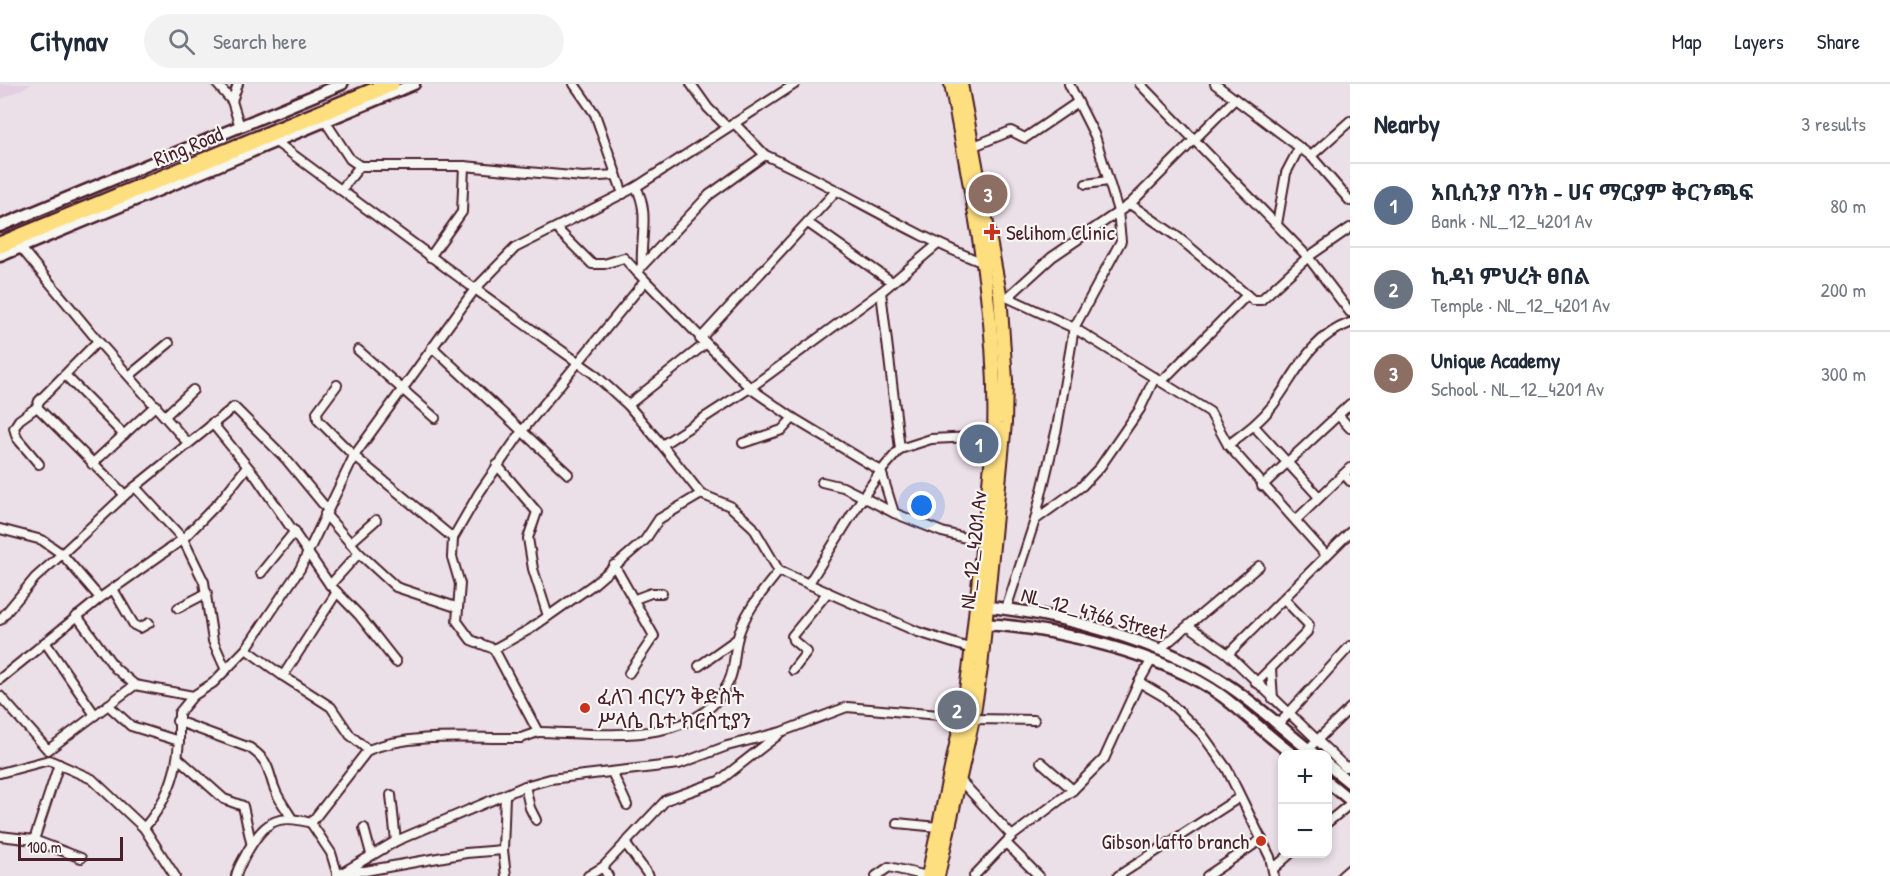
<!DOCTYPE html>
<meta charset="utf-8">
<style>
:root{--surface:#fff;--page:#f2f2f3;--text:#1f2937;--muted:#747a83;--line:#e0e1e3;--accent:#b45309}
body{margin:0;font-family:"Patrick Hand","Noto Sans Ethiopic",sans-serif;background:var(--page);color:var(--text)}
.controls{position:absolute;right:18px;bottom:18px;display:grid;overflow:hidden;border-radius:12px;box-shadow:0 3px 9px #0003}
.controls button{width:54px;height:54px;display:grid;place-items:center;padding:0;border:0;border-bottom:2px solid var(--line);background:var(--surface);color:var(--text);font:30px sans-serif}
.scale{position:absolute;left:18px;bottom:15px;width:105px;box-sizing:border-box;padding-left:6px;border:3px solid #4a1f2b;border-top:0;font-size:16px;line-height:21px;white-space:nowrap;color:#4a1f2b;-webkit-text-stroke:4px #f6f6f2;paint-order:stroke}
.you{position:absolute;left:922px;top:422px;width:21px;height:21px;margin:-15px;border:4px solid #fff;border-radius:50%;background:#1a73e8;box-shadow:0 0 0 9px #1a73e833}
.badge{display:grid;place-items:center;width:39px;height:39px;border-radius:50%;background:var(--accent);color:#fff;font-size:20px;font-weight:700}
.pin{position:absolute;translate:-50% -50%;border:3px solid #fff;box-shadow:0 2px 6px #0006}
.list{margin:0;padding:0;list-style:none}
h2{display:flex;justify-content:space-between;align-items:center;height:78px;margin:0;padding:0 24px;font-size:26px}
h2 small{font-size:20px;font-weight:400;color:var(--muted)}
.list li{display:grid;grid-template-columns:39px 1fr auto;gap:18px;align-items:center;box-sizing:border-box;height:84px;padding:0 24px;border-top:2px solid var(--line)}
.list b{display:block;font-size:22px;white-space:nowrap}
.list p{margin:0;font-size:20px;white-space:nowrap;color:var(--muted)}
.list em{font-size:20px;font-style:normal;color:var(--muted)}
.icon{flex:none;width:33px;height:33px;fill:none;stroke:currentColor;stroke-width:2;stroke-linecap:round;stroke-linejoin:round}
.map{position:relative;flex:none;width:1350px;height:792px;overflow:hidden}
header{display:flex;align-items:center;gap:36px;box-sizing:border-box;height:84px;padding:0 30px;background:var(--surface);border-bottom:2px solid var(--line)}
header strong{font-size:28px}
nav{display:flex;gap:33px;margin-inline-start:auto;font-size:21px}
.search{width:420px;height:54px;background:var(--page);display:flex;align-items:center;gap:15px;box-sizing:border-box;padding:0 21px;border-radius:33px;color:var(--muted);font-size:22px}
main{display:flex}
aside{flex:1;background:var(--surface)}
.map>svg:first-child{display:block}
.built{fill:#e3cfe1}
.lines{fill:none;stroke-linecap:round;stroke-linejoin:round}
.street-casing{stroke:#4a1f2b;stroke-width:12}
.secondary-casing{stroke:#4a1f2b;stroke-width:15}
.primary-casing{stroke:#4a1f2b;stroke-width:16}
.highway-casing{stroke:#4a1f2b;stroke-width:20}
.street{stroke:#f6f6f2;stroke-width:8}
.secondary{stroke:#f6f6f2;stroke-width:10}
.primary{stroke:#fedf80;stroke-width:12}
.highway{stroke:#fedf80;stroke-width:15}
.poi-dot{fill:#c8321e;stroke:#f6f6f2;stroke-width:2}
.labels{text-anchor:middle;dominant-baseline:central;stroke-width:4.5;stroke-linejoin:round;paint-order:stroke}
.street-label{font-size:21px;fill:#4a1f2b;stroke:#f6f6f2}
.poi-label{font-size:21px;fill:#4a1f2b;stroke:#f6f6f2;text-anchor:start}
</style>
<header>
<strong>Citynav</strong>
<div class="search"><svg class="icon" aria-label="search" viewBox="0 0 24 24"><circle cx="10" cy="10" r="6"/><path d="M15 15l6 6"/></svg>Search here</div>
<nav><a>Map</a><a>Layers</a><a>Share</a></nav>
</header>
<main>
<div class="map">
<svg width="1350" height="792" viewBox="0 0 1350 792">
<rect width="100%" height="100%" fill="#ebdfe8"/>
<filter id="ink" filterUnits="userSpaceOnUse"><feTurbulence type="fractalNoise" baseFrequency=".0167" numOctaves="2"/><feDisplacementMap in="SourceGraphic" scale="12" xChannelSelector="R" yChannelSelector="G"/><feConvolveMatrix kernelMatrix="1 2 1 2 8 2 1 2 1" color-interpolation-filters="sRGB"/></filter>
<g filter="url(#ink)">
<polygon class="built" points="0,0 32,0 0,16"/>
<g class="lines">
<defs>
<g id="street">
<polyline points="217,0 232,17"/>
<polyline points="238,0 232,17 240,43"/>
<polyline points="574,0 595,30 623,110"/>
<polyline points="691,0 708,24 727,43"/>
<polyline points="1140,0 1308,173 1350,228"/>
<polyline points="1215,0 1311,72 1350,117"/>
<polyline points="325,37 350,75 360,82 464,82 583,93 616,91"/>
<polyline points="734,39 765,71"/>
<polyline points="276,58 475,205 515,164 636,103 795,0"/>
<polyline points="974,62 1011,47 1025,54 1078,18"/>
<polyline points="1311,72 1350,37"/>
<polyline points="1086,100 1108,97"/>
<path d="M636 103C650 129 640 154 642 182L637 188 750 304 881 208 938 160"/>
<polyline points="341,106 360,82"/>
<polyline points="1130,120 1179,154 1247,211"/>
<polyline points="808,139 892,198"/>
<polyline points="1277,140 1286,89 1299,64"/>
<polyline points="556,144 592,180 604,180 624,174 637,188"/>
<polyline points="21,164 98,257 187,358"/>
<polyline points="430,173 462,128 464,82"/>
<path d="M642 182 709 111 765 71C840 104 908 150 984 179"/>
<polyline points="645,197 522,347 479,409 453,454 452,473 460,500 457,537 471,556 494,565 530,545 594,500 645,456 659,435 701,410 730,422 753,443 779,487 918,548 972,565"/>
<polyline points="881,208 900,365"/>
<polyline points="1000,210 1074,244 1210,328 1228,361 1326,471"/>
<polyline points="1008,213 1052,173 1130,120 1235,15"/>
<polyline points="700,255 836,107"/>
<polyline points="98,257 39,317 37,323 125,411"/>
<polyline points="432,263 568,390"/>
<polyline points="358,266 435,334"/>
<polyline points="65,291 124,351"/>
<polyline points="129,292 169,259"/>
<polyline points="1162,297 1247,211 1253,216 1261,216 1308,173 1350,144"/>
<polyline points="337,301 317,328 318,336 354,372 453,454"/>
<polyline points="628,321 705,260"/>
<polyline points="37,323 19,336 14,344 17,354 39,380"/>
<polyline points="1338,331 1350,344"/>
<polyline points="165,332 193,306"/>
<polyline points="212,339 257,394 330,501 359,531 396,578"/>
<polyline points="1254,342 1319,413"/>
<polyline points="743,359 782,346 793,334"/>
<polyline points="662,361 701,410"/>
<path d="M1228 361C1244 349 1260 338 1273 321 1297 289 1309 254 1350 239"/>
<polyline points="92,380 156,321"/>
<polyline points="497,381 537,428 528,454 533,485 548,532"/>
<polyline points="881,387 894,429 942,448 981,458"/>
<polyline points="1344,390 1350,397"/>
<polyline points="822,398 843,403 863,413 881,387"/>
<polyline points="1262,402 1350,320"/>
<polyline points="135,403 183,455 204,498 213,557 226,586"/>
<polyline points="325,430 359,469 396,503 456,523"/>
<polyline points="1035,436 1057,344 1074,244 1121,157 1118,127 1095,52 1069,0"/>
<polyline points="1296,436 1350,384"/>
<polyline points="0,445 42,456 62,470 125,411 234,323 285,374 327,425"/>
<polyline points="350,459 376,436"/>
<polyline points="614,481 654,552 629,589"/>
<polyline points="261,489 295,447"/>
<polyline points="809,499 863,413 894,429"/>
<polyline points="330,501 359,469"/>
<polyline points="113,505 134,541 140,544 149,539"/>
<polyline points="635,515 651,509 662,509"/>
<polyline points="178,524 207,509"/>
<polyline points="1006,525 1035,436 1082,402 1100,383 1140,325 1155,293"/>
<polyline points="77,532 115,584 135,601"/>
<polyline points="0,536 35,494 62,470 100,514 183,455 220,417 247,383"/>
<polyline points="1189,542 1228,570 1345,683 1350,682"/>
<polyline points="45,558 95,631"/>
<polyline points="246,565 283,592 337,508"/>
<polyline points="1160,565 1259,482"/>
<polyline points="1228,570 1350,448"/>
<polyline points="699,582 737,555"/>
<polyline points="1271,585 1273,615"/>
<polyline points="793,586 807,568 793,556 792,552 828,508"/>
<polyline points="283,592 331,623 350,651 368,666 311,739 331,769 338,792"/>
<polyline points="0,595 100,514"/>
<polyline points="1139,598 1163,612 1202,650 1227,685 1270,773 1274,792"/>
<polyline points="1256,599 1307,548 1309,541 1284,515"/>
<polyline points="0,612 48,666 135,601 193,612 213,599 246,565 300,485 354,372 475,205 593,289 628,321 662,361 750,304 793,334 881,387 900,365 931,355 994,352"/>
<path d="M108 621 131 642 179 657C177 691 166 718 144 744"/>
<polyline points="973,635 1034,636"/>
<path d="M177 637 250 664C272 679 267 688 276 708 280 717 286 725 291 733"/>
<polyline points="1279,640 1350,562"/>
<path d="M538 648C598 649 700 665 729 597 735 585 734 570 737 557 742 531 763 507 779 487"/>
<polyline points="179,657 179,629 193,612"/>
<polyline points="1308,665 1350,624"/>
<path d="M368 666C414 648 472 655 521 654L538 648 494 565"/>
<polyline points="178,674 224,715 243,722 251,758"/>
<polyline points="1041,678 1073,706"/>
<polyline points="612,688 627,721"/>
<polyline points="0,689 49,676 92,695 144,744 175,792"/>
<polyline points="960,696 1012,752"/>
<polyline points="525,702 530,724 536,736"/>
<polyline points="391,711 396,757"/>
<polyline points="1328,738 1350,720"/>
<polyline points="897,739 938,743"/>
<polyline points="364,744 371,770"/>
<polyline points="0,752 34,756 81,774"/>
<polyline points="34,756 59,680"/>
<polyline points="625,759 649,792"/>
<polyline points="1006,759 1039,792"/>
<polyline points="503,766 506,792"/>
<polyline points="603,783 608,792"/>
<polyline points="1273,785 1290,770"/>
<polyline points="347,787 365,787 466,769 503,766 505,711"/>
<path d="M236 792C238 783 242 778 246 770 263 740 275 728 311 739"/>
<polyline points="337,792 396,757 525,702 550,695 679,680 727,662 781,648 847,623 962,633"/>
<polyline points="588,792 603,783 666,716 719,697 778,651"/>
<polyline points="876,792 889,783 927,792"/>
<polyline points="974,792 1012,752 1073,706 1104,675 1139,598 1151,577"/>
<polyline points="1118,792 1240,713"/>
<polyline points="1207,792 1262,755"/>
<polyline points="1342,792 1350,785"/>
</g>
<g id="secondary">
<polyline points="0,142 342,0"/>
<polyline points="0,172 414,0"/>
<path d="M979 522C1055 528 1166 558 1229 602 1259 622 1286 648 1314 670"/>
<path d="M979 540C1049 542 1165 570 1222 612 1246 630 1268 652 1292 670"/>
<polyline points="1328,681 1350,699"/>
<polyline points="1328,698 1350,716"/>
</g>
<g id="primary">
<path d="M928 792 962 633 970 579 994 352C998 229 973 120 951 0"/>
<polyline points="938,792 973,635 981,584 1005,339 1006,296 1000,210 961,0"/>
</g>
<polyline id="highway" points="0,161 391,0"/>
</defs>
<use href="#street" class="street-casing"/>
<use href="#secondary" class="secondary-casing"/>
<use href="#primary" class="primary-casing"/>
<use href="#highway" class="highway-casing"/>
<use href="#street" class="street"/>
<use href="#secondary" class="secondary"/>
<use href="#primary" class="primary"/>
<use href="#highway" class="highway"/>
</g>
</g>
<g class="poi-dot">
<path d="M989 139h6v6h6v6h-6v6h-6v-6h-6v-6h6z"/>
<circle cx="585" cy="624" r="6"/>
<circle cx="1261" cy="757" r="6"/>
</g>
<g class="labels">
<g class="street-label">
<text transform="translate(188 62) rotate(-22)">Ring Road</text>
<text transform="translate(973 466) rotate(-84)">NL_12_4201 Av</text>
<text transform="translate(1094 529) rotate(15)">NL_12_4766 Street</text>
</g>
<g class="poi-label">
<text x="1006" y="148">Selihom Clinic</text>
<text x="597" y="612">ፈለገ ብርሃን ቅድስት<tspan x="597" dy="24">ሥላሴ ቤተ ክርስቲያን</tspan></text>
<text x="1249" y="757" text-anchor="end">Gibson lafto branch</text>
</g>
</g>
</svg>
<div class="controls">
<button>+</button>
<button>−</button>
</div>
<div class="scale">100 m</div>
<div class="you"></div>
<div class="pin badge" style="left:979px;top:360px;background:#5c6f8a">1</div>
<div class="pin badge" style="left:957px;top:626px;background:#6b7280">2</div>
<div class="pin badge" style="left:988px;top:110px;background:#8d6e63">3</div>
</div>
<aside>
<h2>Nearby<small>3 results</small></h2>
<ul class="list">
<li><span class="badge" style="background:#5c6f8a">1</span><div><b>አቢሲንያ ባንክ - ሀና ማርያም ቅርንጫፍ</b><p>Bank · NL_12_4201 Av</p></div><em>80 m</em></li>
<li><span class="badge" style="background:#6b7280">2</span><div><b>ኪዳነ ምህረት ፀበል</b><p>Temple · NL_12_4201 Av</p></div><em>200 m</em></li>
<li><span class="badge" style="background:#8d6e63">3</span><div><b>Unique Academy</b><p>School · NL_12_4201 Av</p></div><em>300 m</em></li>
</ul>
</aside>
</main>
